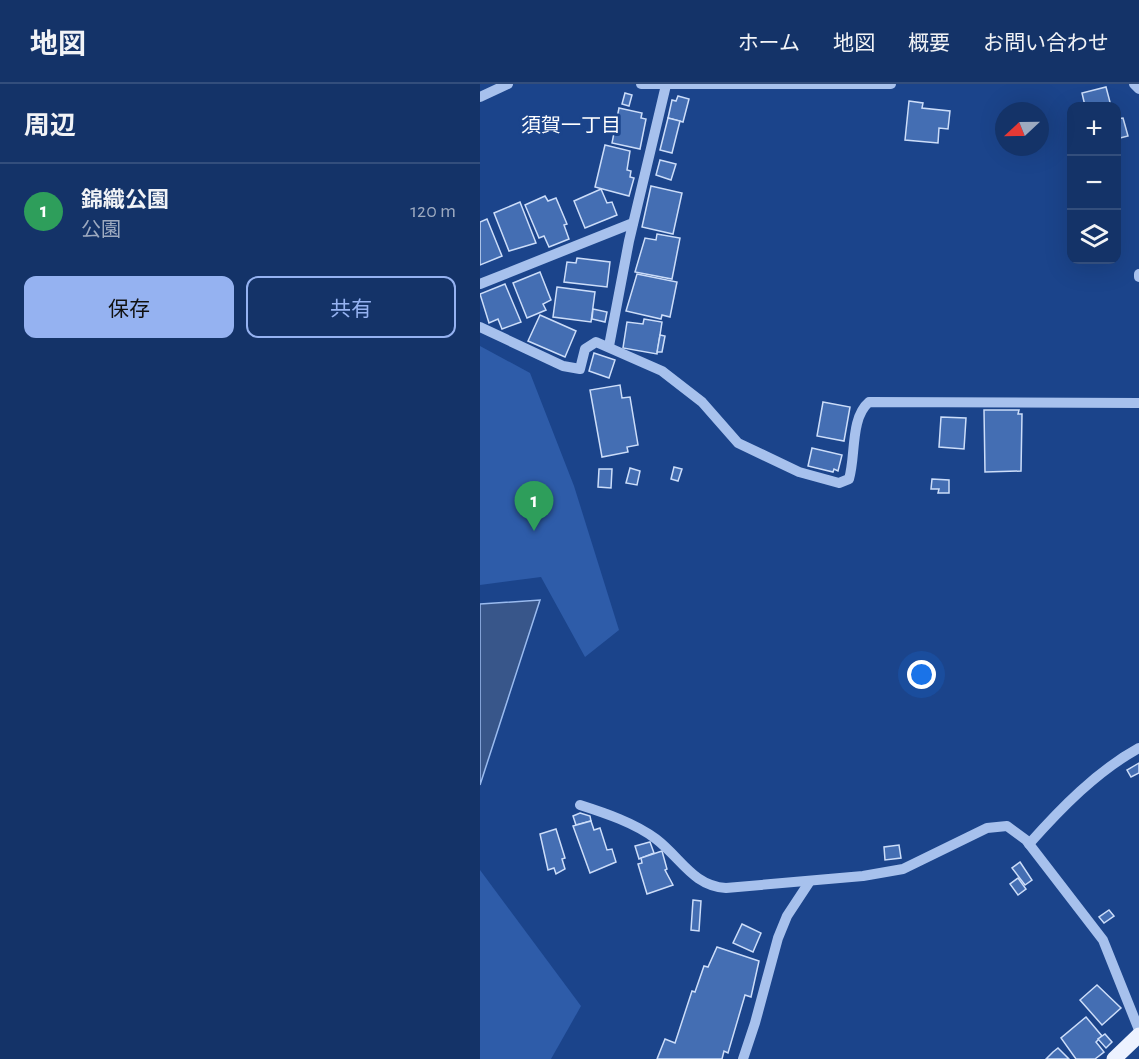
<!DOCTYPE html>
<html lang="ja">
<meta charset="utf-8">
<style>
:root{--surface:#143368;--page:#213f71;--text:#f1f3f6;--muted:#9daac0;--line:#334e7c;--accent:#95b2f1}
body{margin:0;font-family:"Alegreya Sans","Noto Sans JP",sans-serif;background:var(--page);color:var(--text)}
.controls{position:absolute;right:18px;top:18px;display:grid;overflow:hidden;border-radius:12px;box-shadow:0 6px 24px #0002}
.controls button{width:54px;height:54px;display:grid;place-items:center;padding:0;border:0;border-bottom:2px solid var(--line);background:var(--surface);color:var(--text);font:30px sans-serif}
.compass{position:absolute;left:515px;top:18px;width:54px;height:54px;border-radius:50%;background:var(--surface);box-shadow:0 6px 24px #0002;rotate:248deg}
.you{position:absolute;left:442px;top:591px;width:21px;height:21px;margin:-15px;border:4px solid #fff;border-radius:50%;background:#1a73e8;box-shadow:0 0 0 9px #1a73e833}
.badge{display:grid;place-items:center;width:39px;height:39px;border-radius:50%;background:var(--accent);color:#fff;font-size:20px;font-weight:700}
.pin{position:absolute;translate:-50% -50px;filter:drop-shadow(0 2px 3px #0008)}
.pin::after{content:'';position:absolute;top:32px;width:21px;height:18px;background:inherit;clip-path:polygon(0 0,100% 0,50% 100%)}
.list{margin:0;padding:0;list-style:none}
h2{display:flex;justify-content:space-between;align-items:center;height:78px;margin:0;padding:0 24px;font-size:26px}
h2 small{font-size:20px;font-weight:400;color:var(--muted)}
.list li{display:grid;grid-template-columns:39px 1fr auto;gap:18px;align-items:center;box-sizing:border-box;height:96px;padding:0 24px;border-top:2px solid var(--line)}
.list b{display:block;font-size:22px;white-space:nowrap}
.list p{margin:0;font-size:20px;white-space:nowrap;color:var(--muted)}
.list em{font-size:20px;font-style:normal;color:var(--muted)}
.actions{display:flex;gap:12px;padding:18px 24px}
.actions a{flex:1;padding:14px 0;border:2px solid var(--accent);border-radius:12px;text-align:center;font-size:21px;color:var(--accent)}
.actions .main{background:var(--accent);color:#111}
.icon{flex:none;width:33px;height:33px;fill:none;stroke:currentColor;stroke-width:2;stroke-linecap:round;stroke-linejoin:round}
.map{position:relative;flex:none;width:659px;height:975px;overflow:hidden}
header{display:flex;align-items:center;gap:36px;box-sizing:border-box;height:84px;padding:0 30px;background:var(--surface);border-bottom:2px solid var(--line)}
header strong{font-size:28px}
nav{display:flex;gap:33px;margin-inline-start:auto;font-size:21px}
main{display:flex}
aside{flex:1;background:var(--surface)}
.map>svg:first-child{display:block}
.green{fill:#2e5ca9}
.water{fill:#38568a;stroke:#9abbef;stroke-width:1.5}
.building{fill:#446eb3;stroke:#ccddf9;stroke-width:1.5}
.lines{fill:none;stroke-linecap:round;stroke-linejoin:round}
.minor{stroke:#a7c1ed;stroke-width:10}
.major{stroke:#edf2ff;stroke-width:15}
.labels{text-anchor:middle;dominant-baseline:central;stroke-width:6;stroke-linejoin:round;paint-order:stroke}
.neighbourhood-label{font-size:20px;fill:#fff;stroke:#1b448b}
</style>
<header>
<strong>地図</strong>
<nav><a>ホーム</a><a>地図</a><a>概要</a><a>お問い合わせ</a></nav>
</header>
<main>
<aside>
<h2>周辺<small></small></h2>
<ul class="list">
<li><span class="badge" style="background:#2e9e5b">1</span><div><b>錦織公園</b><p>公園</p></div><em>120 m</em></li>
</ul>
<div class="actions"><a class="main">保存</a><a>共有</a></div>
</aside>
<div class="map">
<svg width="659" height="975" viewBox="0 0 659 975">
<rect width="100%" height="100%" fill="#1b448b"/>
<g class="green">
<polygon points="0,262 50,289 94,402 139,546 105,573 61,493 0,501"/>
<polygon points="0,786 101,922 71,975 0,975"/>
</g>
<polygon class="water" points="60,516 0,701 0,520"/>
<g class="building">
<polygon points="626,3 631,22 605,22 602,9"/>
<polygon points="145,9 152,11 149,22 142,20"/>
<polygon points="198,12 209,15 203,38 188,34 192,16 196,17"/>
<polygon points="429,17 443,19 442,24 470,27 468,45 459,44 458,59 425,56"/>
<polygon points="139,24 162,29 161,34 166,35 160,65 132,59"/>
<polygon points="188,34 200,37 192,69 180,66"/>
<polygon points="643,34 648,52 636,55 636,35"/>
<polygon points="125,61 150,67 147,86 151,87 150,93 154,94 149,112 115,103"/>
<polygon points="180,76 196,80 191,96 176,91"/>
<polygon points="171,102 202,109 193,150 162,143"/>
<polygon points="121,105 127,119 132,118 137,131 105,144 94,117"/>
<polygon points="65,112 68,117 76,114 87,140 84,141 89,155 69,163 64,152 59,154 45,121"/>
<polygon points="40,118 56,159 29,167 14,129"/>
<polygon points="7,135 22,172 0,181 0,138"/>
<polygon points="177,150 200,154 192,195 155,188 165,154 176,156"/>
<polygon points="97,174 130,178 127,203 84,198 87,178 96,179"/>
<polygon points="60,188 71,216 63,220 66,226 47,234 33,199"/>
<polygon points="157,190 197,198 190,233 182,231 181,235 146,227"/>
<polygon points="25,200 41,238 22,245 18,235 9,239 0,210"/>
<polygon points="77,203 115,208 111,238 73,233"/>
<polygon points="113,225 127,228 125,238 112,235"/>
<polygon points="60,231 96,247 85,273 48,257"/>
<polygon points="164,235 182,238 177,270 143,264 147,238 163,240"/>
<polygon points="180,251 185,252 182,268 177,268"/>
<polygon points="114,269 135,276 129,294 109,287"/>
<polygon points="140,301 142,314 150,313 158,361 147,363 148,368 122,373 110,306"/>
<polygon points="343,318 370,323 364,357 337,352"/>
<polygon points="504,326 539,326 538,330 542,330 541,387 505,388"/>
<polygon points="461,333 486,334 484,365 459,363"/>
<polygon points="332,364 362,371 358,387 354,385 353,388 328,382"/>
<polygon points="194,383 202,385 198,397 191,395"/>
<polygon points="150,384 160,387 157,401 146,399"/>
<polygon points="119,385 132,385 131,404 118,403"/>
<polygon points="452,395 469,396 469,409 458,409 459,405 451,405"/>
<polygon points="659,679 659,689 651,693 647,686"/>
<polygon points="100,729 110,732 111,737 96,741 93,732"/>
<polygon points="111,737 114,746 120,744 127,766 132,765 136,778 110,789 93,742"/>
<polygon points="76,745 85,774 82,775 85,785 76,790 74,784 68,786 60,750"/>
<polygon points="170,758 174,769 159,775 155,762"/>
<polygon points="419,761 421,774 405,776 404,763"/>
<polygon points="182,767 187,785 185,786 193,801 167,810 158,780 162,779 161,774"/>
<polygon points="540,778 552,796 545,801 532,784"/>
<polygon points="538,794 546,805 538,811 530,800"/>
<polygon points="213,816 221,817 219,847 211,846"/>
<polygon points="629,826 634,832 624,839 619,833"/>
<polygon points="262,840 281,849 273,868 253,859"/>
<polygon points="237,863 279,877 271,913 265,911 248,969 244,967 242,975 177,975 185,955 195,959 212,907 215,908 224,882 228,883"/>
<polygon points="617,901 641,924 622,941 600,916"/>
<polygon points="606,933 622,952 616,958 624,968 615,975 596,975 581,954"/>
<polygon points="625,950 632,958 626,964 618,955"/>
<polygon points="578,964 589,975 566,975 573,968"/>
</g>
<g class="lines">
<g class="minor">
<polyline points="161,0 411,0"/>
<polyline points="654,0 659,5"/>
<polyline points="0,13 28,0"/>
<polyline points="659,190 659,193"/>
<polyline points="0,200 153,139"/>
<path d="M0 243 83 282 100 285 105 265 116 258 182 287 222 318 258 359 319 388 359 399 369 395C376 372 370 334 389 318L659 319"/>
<polyline points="129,262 149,157 186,1"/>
<path d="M100 721C125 729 155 739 176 755 201 774 213 802 246 804L383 792 423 785 507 744 527 742 546 756 623 856 659 946"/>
<path d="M549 760C581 724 617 687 659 664"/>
<polyline points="263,975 275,939 298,854 307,832 330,797"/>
</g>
<polyline class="major" points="634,975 659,951"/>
</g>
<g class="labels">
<g class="neighbourhood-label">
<text x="91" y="42">須賀一丁目</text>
</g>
</g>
</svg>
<div class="controls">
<button>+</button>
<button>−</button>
<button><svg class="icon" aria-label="layers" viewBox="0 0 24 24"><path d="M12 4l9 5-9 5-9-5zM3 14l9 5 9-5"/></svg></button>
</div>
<svg class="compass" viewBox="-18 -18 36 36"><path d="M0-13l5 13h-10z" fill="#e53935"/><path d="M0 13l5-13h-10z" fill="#9daac0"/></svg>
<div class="you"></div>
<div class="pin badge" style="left:54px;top:447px;background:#2e9e5b">1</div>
</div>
</main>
